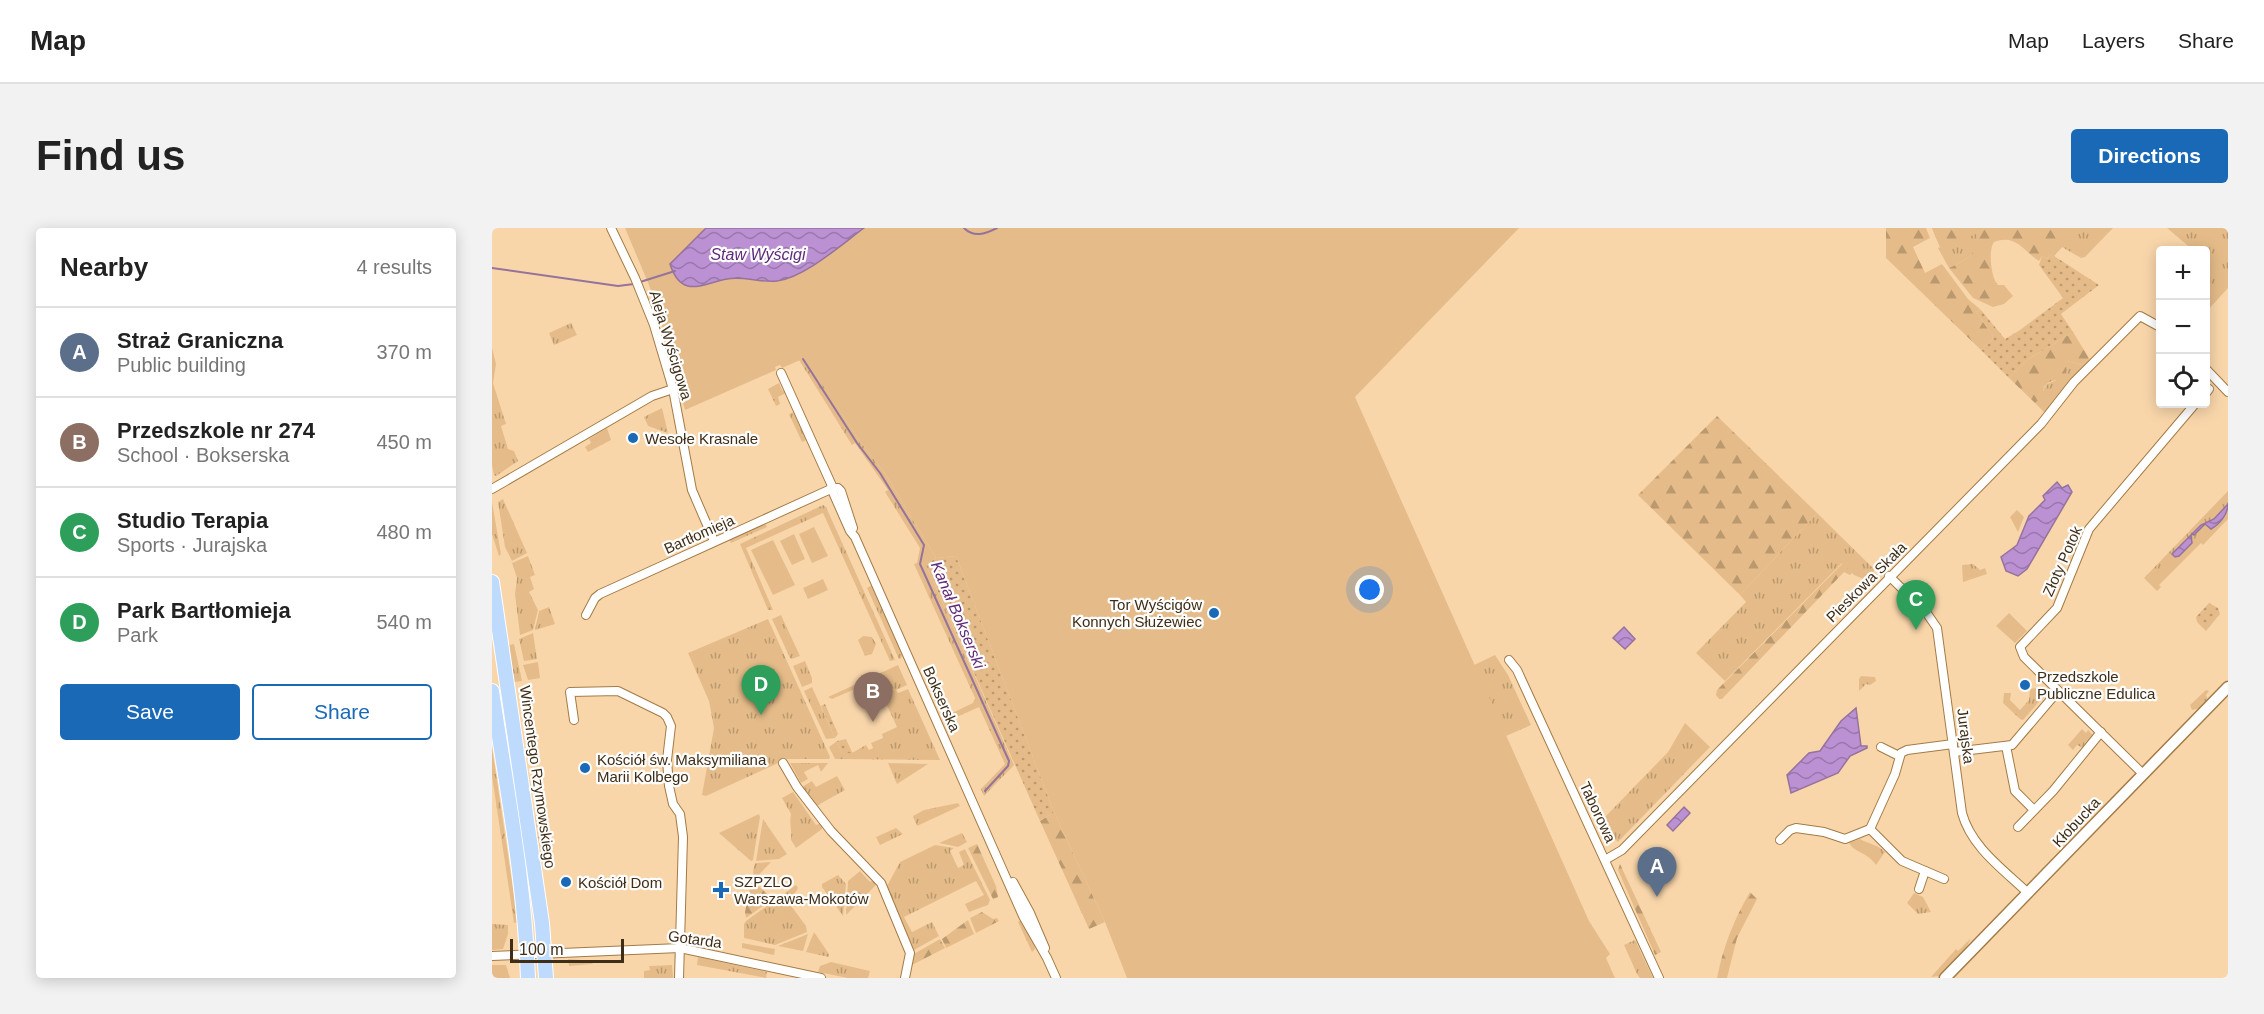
<!DOCTYPE html>
<meta charset="utf-8">
<style>
:root{--surface:#fff;--page:#f2f2f2;--text:#222;--muted:#767676;--line:#e0e0e0;--accent:#1969b7}
body{margin:0;font-family:Helvetica,sans-serif;background:var(--page);color:var(--text)}
.controls{position:absolute;right:18px;top:18px;display:grid;overflow:hidden;border-radius:6px;box-shadow:0 3px 15px #0003}
.controls button{width:54px;height:54px;display:grid;place-items:center;padding:0;border:0;border-bottom:2px solid var(--line);background:var(--surface);color:var(--text);font:30px sans-serif}
.scale{position:absolute;left:18px;bottom:15px;width:114px;box-sizing:border-box;padding-left:6px;border:3px solid #3f2e17;border-top:0;font-size:16px;line-height:21px;white-space:nowrap;color:#3f2e17;-webkit-text-stroke:4px #fdfdfd;paint-order:stroke}
.you{position:absolute;left:878px;top:362px;width:21px;height:21px;margin:-15px;border:4px solid #fff;border-radius:50%;background:#1a73e8;box-shadow:0 0 0 9px #1a73e833}
.badge{display:grid;place-items:center;width:39px;height:39px;border-radius:50%;background:var(--accent);color:#fff;font-size:20px;font-weight:700}
.pin{position:absolute;translate:-50% -50px;filter:drop-shadow(0 2px 3px #0008)}
.pin::after{content:'';position:absolute;top:32px;width:21px;height:18px;background:inherit;clip-path:polygon(0 0,100% 0,50% 100%)}
.list{margin:0;padding:0;list-style:none}
h2{display:flex;justify-content:space-between;align-items:center;height:78px;margin:0;padding:0 24px;font-size:26px}
h2 small{font-size:20px;font-weight:400;color:var(--muted)}
.list li{display:grid;grid-template-columns:39px 1fr auto;gap:18px;align-items:center;box-sizing:border-box;height:90px;padding:0 24px;border-top:2px solid var(--line)}
.list b{display:block;font-size:22px;white-space:nowrap}
.list p{margin:0;font-size:20px;white-space:nowrap;color:var(--muted)}
.list em{font-size:20px;font-style:normal;color:var(--muted)}
.actions{display:flex;gap:12px;padding:18px 24px}
.actions a{flex:1;padding:14px 0;border:2px solid var(--accent);border-radius:6px;text-align:center;font-size:21px;color:var(--accent)}
.actions .main{background:var(--accent);color:#fff}
.icon{flex:none;width:33px;height:33px;fill:none;stroke:currentColor;stroke-width:2;stroke-linecap:round;stroke-linejoin:round}
.map{position:relative;flex:none;width:1736px;height:750px;overflow:hidden;border-radius:6px}
header{display:flex;align-items:center;gap:36px;box-sizing:border-box;height:84px;padding:0 30px;background:var(--surface);border-bottom:2px solid var(--line)}
header strong{font-size:28px}
nav{display:flex;gap:33px;margin-inline-start:auto;font-size:21px}
.intro{display:flex;align-items:center;justify-content:space-between;box-sizing:border-box;height:144px;padding:0 36px}
h1{margin:0;font-size:42px}
.button{padding:15px 27px;border-radius:6px;background:var(--accent);color:#fff;font-size:21px;font-weight:700}
main{display:flex;gap:36px;padding:0 36px}
aside{flex:1;background:var(--surface);border-radius:6px;box-shadow:0 3px 15px #0003}
.map>svg:first-child{display:block}
.grass{fill:url(#grass-tufts)}
.forest{fill:url(#forest-firs)}
.garden{fill:url(#garden-dots)}
.pitch{fill:#e5bc89}
.water{fill:url(#water-waves);stroke:#96739b;stroke-width:1.5}
.lines{fill:none;stroke-linecap:round;stroke-linejoin:round}
.stream{stroke:#96739b;stroke-width:2}
.minor-casing{stroke:#a37b45;stroke-width:10}
.tertiary-casing{stroke:#a37b45;stroke-width:13}
.primary-casing{stroke:#fff;stroke-width:16}
.minor{stroke:#fff;stroke-width:8}
.tertiary{stroke:#fff;stroke-width:10}
.primary{stroke:#bedafc;stroke-width:14}
.poi-dot{fill:#1969b7;stroke:#fdfdfd;stroke-width:2}
.labels{text-anchor:middle;dominant-baseline:central;stroke-width:4.5;stroke-linejoin:round;paint-order:stroke}
.street-label{font-size:15px;fill:#3f2e17;stroke:#fdfdfd}
.poi-label{font-size:15px;fill:#3f2e17;stroke:#fdfdfd;text-anchor:start}
.water-label{font-size:16px;font-style:italic;fill:#5f2a79;stroke:#fdfdfd}
</style>
<header>
<strong>Map</strong>
<nav><a>Map</a><a>Layers</a><a>Share</a></nav>
</header>
<div class="intro"><h1>Find us</h1><a class="button">Directions</a></div>
<main>
<aside>
<h2>Nearby<small>4 results</small></h2>
<ul class="list">
<li><span class="badge" style="background:#5c6f8a">A</span><div><b>Straż Graniczna</b><p>Public building</p></div><em>370 m</em></li>
<li><span class="badge" style="background:#8d6e63">B</span><div><b>Przedszkole nr 274</b><p>School · Bokserska</p></div><em>450 m</em></li>
<li><span class="badge" style="background:#2e9e5b">C</span><div><b>Studio Terapia</b><p>Sports · Jurajska</p></div><em>480 m</em></li>
<li><span class="badge" style="background:#2e9e5b">D</span><div><b>Park Bartłomieja</b><p>Park</p></div><em>540 m</em></li>
</ul>
<div class="actions"><a class="main">Save</a><a>Share</a></div>
</aside>
<div class="map">
<svg width="1736" height="750" viewBox="0 0 1736 750">
<defs>
<pattern id="grass-tufts" width="24" height="20" patternUnits="userSpaceOnUse" patternTransform="scale(1.5)"><rect width="24" height="20" fill="#e5bc89"/><path d="M3 7l-1-3M5 7V3M7 7l1-3M15 17l-1-3M17 17v-4M19 17l1-3" fill="none" stroke="#bb996f"/></pattern>
<pattern id="forest-firs" width="22" height="20" patternUnits="userSpaceOnUse" patternTransform="scale(1.5)"><rect width="22" height="20" fill="#e5bc89"/><path d="M5 1l3.5 6h-7zM16 11l3.5 6h-7z" fill="#bb996f"/></pattern>
<pattern id="garden-dots" width="8" height="8" patternUnits="userSpaceOnUse" patternTransform="scale(1.5)"><rect width="8" height="8" fill="#e5bc89"/><path d="M2 2h.1M6 6h.1" fill="none" stroke="#bb996f" stroke-width="1.8" stroke-linecap="round"/></pattern>
<pattern id="water-waves" width="16" height="10" patternUnits="userSpaceOnUse" patternTransform="scale(1.5)"><rect width="16" height="10" fill="#bb91d4"/><path d="M0 5q4-4 8 0t8 0" fill="none" stroke="#9977ab"/></pattern>
</defs>
<rect width="100%" height="100%" fill="#f9d6aa"/>
<g class="grass">
<path d="M1440 0H1621L1593 29 1589 30 1570 19 1562 28 1523 3 1486 15C1482 29 1469 34 1457 40L1446 20 1448 19Z"/>
<polygon points="1675,0 1736,0 1736,60 1714,84 1714,22 1701,22"/>
<polygon points="79,95 85,107 62,117 57,105"/>
<polygon points="0,120 4,136 1,155 14,196 9,198 16,221 22,223 26,233 4,248 2,247 0,237"/>
<polygon points="313,129 367,212 392,244 444,330 434,337 522,537 492,568 489,561 513,536 487,479 458,492 456,487 481,475 483,470 422,336 425,335 428,320 393,264 396,262 363,215 360,217 307,132"/>
<path d="M1597 130 1598 131 1553 185 1543 175C1554 166 1549 156 1563 153L1575 133 1591 137Z"/>
<polygon points="287,155 290,162 294,165 286,169 288,176 284,178 276,161"/>
<polygon points="170,180 176,205 156,198 152,189"/>
<polygon points="302,184 315,212 310,214 297,186"/>
<polygon points="115,200 119,212 96,224 93,219 99,215 97,211"/>
<polygon points="1736,263 1736,291 1711,317 1709,315 1667,357 1669,359 1665,363 1652,350"/>
<polygon points="11,271 35,325 20,333 13,319 6,274"/>
<polygon points="0,274 9,326 7,328 0,306"/>
<polygon points="331,277 334,279 403,432 398,433 331,285 254,320 281,382 276,382 248,316"/>
<polygon points="1525,282 1532,289 1526,304 1518,289"/>
<polygon points="1325,285 1383,342 1372,351 1362,347 1350,335 1233,453 1204,425 1254,374 1248,367"/>
<polygon points="273,295 275,299 239,315 237,311"/>
<polygon points="36,328 43,347 38,349 42,361 37,364 46,382 41,402 28,407 23,366 25,350 20,335"/>
<polygon points="1481,336 1488,342 1493,340 1495,346 1471,354 1470,337"/>
<polygon points="331,351 336,362 316,371 311,360"/>
<polygon points="380,357 411,426 409,430 407,431 375,360"/>
<polygon points="57,379 63,396 43,402 47,383"/>
<polygon points="289,387 308,428 300,431 298,430 280,391"/>
<polygon points="276,391 338,529 337,531 295,531 214,568 210,567 222,500 217,473 196,425"/>
<polygon points="41,405 45,431 32,433 27,411"/>
<polygon points="371,408 380,409 384,416 380,426 373,428 366,412"/>
<polygon points="22,416 30,453 22,454 17,417"/>
<polygon points="1003,427 1016,447 1039,497 1014,508 982,437"/>
<polygon points="313,433 320,450 320,455 310,459 301,438"/>
<polygon points="46,434 48,450 36,452 31,437"/>
<polygon points="406,437 415,457 404,462 406,465 416,461 448,532 343,531 337,519 345,513 350,525 360,525 374,517 377,522 381,520 379,515 391,510 390,506 405,499 392,471 390,472 386,463 375,468 370,458 340,471 336,469"/>
<polygon points="1369,448 1383,449 1384,453 1378,457 1374,456 1367,463 1367,451"/>
<polygon points="320,459 343,510 334,511 312,463"/>
<polygon points="1544,460 1552,468 1531,492 1528,491 1511,475 1512,465 1519,465 1518,472 1528,482 1537,472 1538,461"/>
<polygon points="1714,462 1717,463 1714,467 1716,472 1708,480 1700,482 1698,477"/>
<path d="M1193 495 1218 519 1126 614C1116 605 1110 603 1113 589L1176 524Z"/>
<polygon points="1590,501 1594,505 1596,502 1601,507 1593,515 1591,520 1585,517 1581,522 1576,517"/>
<polygon points="0,519 26,694 22,695 0,548"/>
<polygon points="298,535 336,535 329,544 326,537 312,544 316,551 309,555"/>
<polygon points="396,535 436,536 405,556"/>
<polygon points="345,548 353,562 326,577 323,577 310,559 320,553 324,559"/>
<path d="M301 564 324 597 329 595 331 598 330 601 304 620 299 612C300 603 297 594 299 586L290 570Z"/>
<polygon points="466,575 468,578 425,598 421,588 432,582"/>
<polygon points="47,585 55,640 51,640 43,589"/>
<polygon points="267,586 268,589 261,632 259,633 227,605"/>
<polygon points="271,591 295,626 287,631 264,633"/>
<polygon points="404,600 411,606 388,617 384,609"/>
<polygon points="470,605 475,614 466,619 447,615"/>
<path d="M1368 611C1377 616 1385 616 1393 624L1384 637C1374 623 1364 626 1357 615Z"/>
<polygon points="443,617 462,620 458,623 466,640 472,637 467,624 473,621 498,672 496,677 477,684 473,676 492,667 484,653 412,689 420,704 440,694 447,708 422,722 395,658 408,634"/>
<path d="M279 634 264 650C259 646 262 640 263 635Z"/>
<polygon points="368,643 378,654 381,652 384,657 354,687 356,653"/>
<polygon points="346,647 354,656 351,688 330,659 330,656"/>
<polygon points="304,657 306,660 297,675 314,698 315,704 283,717 252,710 252,696 254,693"/>
<polygon points="1422,665 1431,669 1439,684 1426,686 1415,675"/>
<polygon points="530,691 542,716 543,721 540,724 526,694"/>
<polygon points="0,696 16,697 16,706 11,721 0,722"/>
<polygon points="322,704 337,726 337,729 314,724"/>
<polygon points="1479,710 1474,720 1447,748 1439,749 1464,721 1466,723"/>
<polygon points="1143,712 1161,750 1148,750 1145,746 1132,717"/>
<polygon points="250,715 283,721 282,727 250,720"/>
<polygon points="206,729 275,744 274,750 205,737"/>
<polygon points="76,731 103,733 100,736 77,738"/>
<polygon points="339,734 378,743 376,750 356,750 326,744 328,738"/>
<polygon points="0,737 14,737 18,750 0,750"/>
<polygon points="180,737 181,750 152,750 152,743 158,742 157,738"/>
</g>
<g class="forest">
<polygon points="1394,0 1434,0 1438,10 1421,19 1433,45 1450,36 1476,71 1489,82 1484,84 1501,108 1500,112 1489,122 1394,30"/>
<path d="M1440 0H1587L1562 28 1559 26 1555 31 1550 28 1547 33C1530 22 1524 6 1502 14 1496 22 1499 51 1506 57H1512L1521 68 1512 76 1501 79 1481 70 1457 40C1472 33 1488 26 1484 6L1448 19Z"/>
<polygon points="1581,104 1597,130 1591,137 1575,133 1573,139 1575,142 1568,151 1557,154 1552,159 1550,169 1543,175 1517,150 1535,132"/>
<polygon points="1225,188 1325,285 1248,367 1146,267"/>
<polygon points="1351,335 1360,345 1358,347 1352,344 1230,471 1227,471 1224,467 1225,462"/>
<polygon points="562,584 613,694 597,701 548,593"/>
<polygon points="485,616 504,658 506,669 501,671 476,620"/>
<polygon points="1128,636 1169,724 1163,727 1126,642"/>
<polygon points="263,655 281,671 254,690 253,684 259,656"/>
<path d="M1258 664 1265 671 1245 710 1235 750H1225C1231 719 1242 691 1258 664Z"/>
<polygon points="490,684 501,691 505,690 507,693 484,705 478,690"/>
<polygon points="476,692 482,706 454,720 450,711"/>
<polygon points="316,706 311,723 286,718"/>
<polygon points="448,711 453,720 418,738 420,727"/>
</g>
<g class="garden">
<polygon points="1559,26 1607,57 1569,86 1581,104 1535,132 1517,150 1489,122 1500,112 1501,108 1484,84 1489,82 1513,111 1528,102 1571,70 1547,37 1550,28 1555,31"/>
<polygon points="464,328 562,584 548,593 434,337 444,330"/>
<polygon points="1717,375 1726,380 1728,386 1714,403 1705,394 1704,389"/>
<polygon points="333,476 346,506 343,510 329,478"/>
<polygon points="354,511 360,524 361,525 350,525 345,513"/>
</g>
<g class="pitch">
<polygon points="133,0 1027,0 863,169 1097,693 1118,726 1114,730 1123,750 635,750 613,694 562,584 464,328 444,330 392,244 367,212 313,130 290,140 288,137 283,139 284,142 193,182 191,175 193,163 185,145 157,57"/>
<polygon points="322,299 336,328 320,335 307,306"/>
<polygon points="302,306 313,331 300,337 288,313"/>
<polygon points="281,312 303,357 281,367 259,322"/>
<polygon points="1517,385 1535,403 1523,415 1504,398"/>
</g>
<g class="water">
<path d="M214 0H372C349 17 313 49 285 53 269 55 251 48 235 51 210 56 189 71 178 36Z"/>
<polygon points="1565,254 1570,260 1576,257 1580,264 1535,341 1526,348 1514,343 1509,329 1525,317 1537,288 1553,272 1551,268"/>
<path d="M1736 276C1736 286 1728 296 1719 301L1713 296 1702 307 1700 306 1709 297 1722 291Z"/>
<polygon points="1699,307 1700,315 1687,328 1683,329 1680,326"/>
<polygon points="1132,399 1143,411 1133,421 1121,410"/>
<polygon points="1364,480 1369,518 1375,518 1375,520 1358,528 1346,545 1299,565 1295,547 1317,525 1328,523 1349,493"/>
<polygon points="1192,579 1198,585 1181,603 1175,597"/>
</g>
<g class="lines">
<g class="stream">
<path d="M472 0C482 10 493 6 505 0"/>
<polyline points="0,40 126,58 142,56"/>
<polyline points="148,54 183,43"/>
<polyline points="311,131 365,215 388,245 432,317 428,336 517,533 516,538 493,563"/>
</g>
<defs>
<g id="minor">
<polyline points="119,0 143,50 162,97 181,161 200,262 222,313"/>
<polyline points="1714,141 1736,164"/>
<polyline points="289,145 341,260 346,260 349,263 361,300"/>
<polyline points="1714,165 1717,161"/>
<polyline points="339,260 358,303 363,309 531,688 555,730 564,750"/>
<polyline points="0,261 160,168 181,161"/>
<path d="M1397 348 1434 384 1445 400 1470 585C1479 619 1512 642 1536 665"/>
<polyline points="94,387 103,370 108,366 341,260"/>
<polyline points="1017,432 1025,442 1167,750"/>
<polyline points="82,492 78,464 126,463 171,485 175,489 179,498 175,532 177,558 181,576 188,586 191,609 187,750"/>
<polyline points="1514,518 1523,563 1542,582"/>
<polyline points="1389,519 1407,528"/>
<polyline points="1462,524 1520,517 1566,463"/>
<polyline points="291,535 305,559 339,603 389,655 418,725 413,750"/>
<polyline points="1651,546 1532,429 1528,419 1565,380 1597,301 1703,176"/>
<polyline points="1526,599 1561,563 1609,504"/>
<polyline points="1378,601 1410,633 1452,651"/>
<polyline points="1288,612 1298,602 1304,600 1332,604 1353,611 1378,601 1403,546 1409,525 1415,522 1461,516"/>
<polyline points="1113,632 1130,622 1549,196 1582,154 1648,88 1668,99"/>
<polyline points="521,654 538,685 553,720"/>
<polyline points="1427,661 1433,643"/>
<polyline points="0,728 188,720 329,750"/>
</g>
<polyline id="tertiary" points="1453,750 1736,459"/>
<g id="primary">
<polyline points="0,354 50,695 54,750"/>
<path d="M0 463C14 558 33 654 36 750"/>
</g>
</defs>
<use href="#minor" class="minor-casing"/>
<use href="#tertiary" class="tertiary-casing"/>
<use href="#primary" class="primary-casing"/>
<use href="#minor" class="minor"/>
<use href="#tertiary" class="tertiary"/>
<use href="#primary" class="primary"/>
</g>
<g class="poi-dot">
<circle cx="141" cy="210" r="6"/>
<circle cx="722" cy="385" r="6"/>
<circle cx="1533" cy="457" r="6"/>
<circle cx="93" cy="540" r="6"/>
<circle cx="74" cy="654" r="6"/>
<path d="M226 653h6v6h6v6h-6v6h-6v-6h-6v-6h6z"/>
</g>
<g class="labels">
<g class="street-label">
<text transform="translate(179 117) rotate(73)">Aleja Wyścigowa</text>
<text transform="translate(207 306) rotate(-24)">Bartłomieja</text>
<text transform="translate(1570 333) rotate(-66)">Złoty Potok</text>
<text transform="translate(1374 354) rotate(-45)">Pieskowa Skała</text>
<text transform="translate(450 471) rotate(66)">Bokserska</text>
<text transform="translate(1474 508) rotate(83)">Jurajska</text>
<text transform="translate(46 549) rotate(82)">Wincentego Rzymowskiego</text>
<text transform="translate(1106 584) rotate(65)">Taborowa</text>
<text transform="translate(1584 594) rotate(-47)">Kłobucka</text>
<text transform="translate(203 711) rotate(8)">Gotarda</text>
</g>
<g class="poi-label">
<text x="153" y="210">Wesołe Krasnale</text>
<text x="710" y="376" text-anchor="end">Tor Wyścigów<tspan x="710" dy="17">Konnych Służewiec</tspan></text>
<text x="1545" y="448">Przedszkole<tspan x="1545" dy="17">Publiczne Edulica</tspan></text>
<text x="105" y="531">Kościół św. Maksymiliana<tspan x="105" dy="17">Marii Kolbego</tspan></text>
<text x="242" y="653">SZPZLO<tspan x="242" dy="17">Warszawa-Mokotów</tspan></text>
<text x="86" y="654">Kościół Dom</text>
</g>
<g class="water-label">
<text x="266" y="26">Staw Wyścigi</text>
<text transform="translate(466 387) rotate(67)">Kanał Bokserski</text>
</g>
</g>
</svg>
<div class="controls">
<button>+</button>
<button>−</button>
<button><svg class="icon" aria-label="locate" viewBox="0 0 24 24"><circle cx="12" cy="12" r="6"/><path d="M12 2v4M12 18v4M2 12h4M18 12h4"/></svg></button>
</div>
<div class="scale">100 m</div>
<div class="you"></div>
<div class="pin badge" style="left:1165px;top:669px;background:#5c6f8a">A</div>
<div class="pin badge" style="left:381px;top:494px;background:#8d6e63">B</div>
<div class="pin badge" style="left:1424px;top:402px;background:#2e9e5b">C</div>
<div class="pin badge" style="left:269px;top:487px;background:#2e9e5b">D</div>
</div>
</main>
